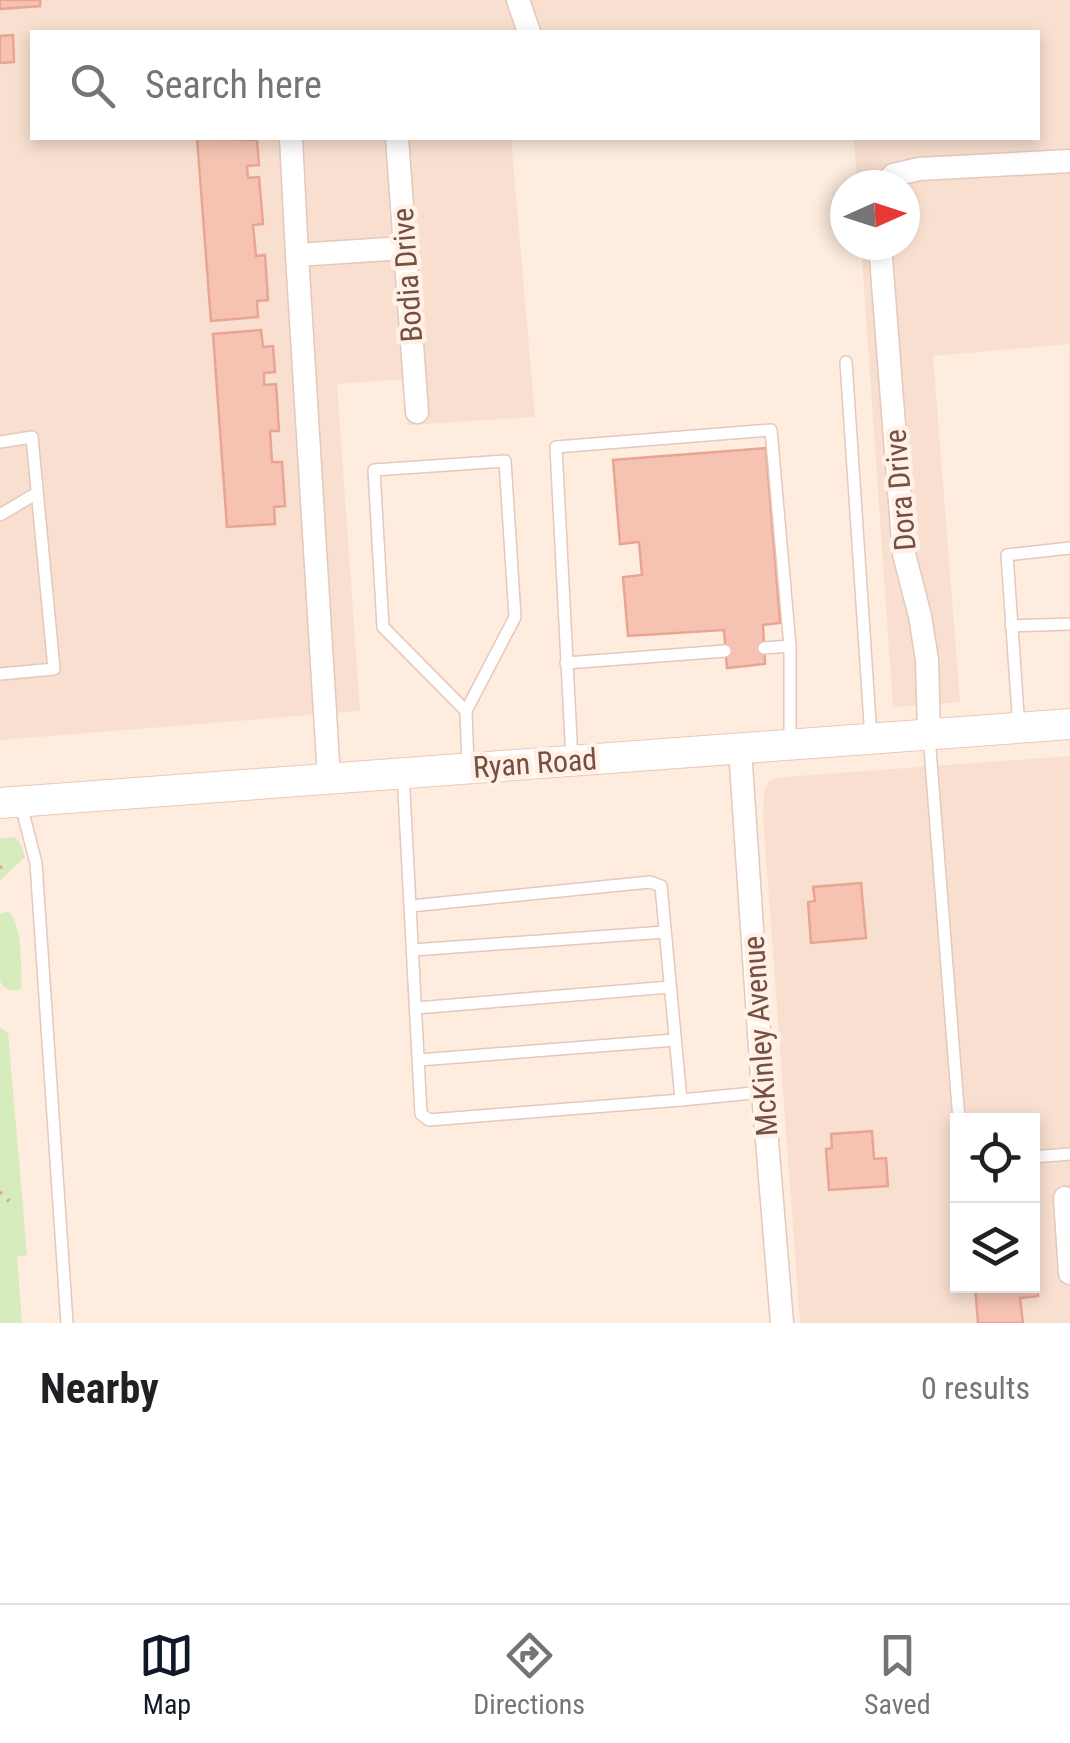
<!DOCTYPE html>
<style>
:root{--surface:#fff;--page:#f6f6f6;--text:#202124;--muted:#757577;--line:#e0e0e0;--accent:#111827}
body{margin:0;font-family:"Roboto Condensed",sans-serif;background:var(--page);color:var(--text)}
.controls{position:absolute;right:30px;bottom:30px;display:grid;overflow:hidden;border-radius:0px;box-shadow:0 5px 15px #0003}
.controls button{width:90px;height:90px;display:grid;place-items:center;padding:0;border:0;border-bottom:2px solid var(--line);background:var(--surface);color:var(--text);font:50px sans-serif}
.compass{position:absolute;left:830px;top:170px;width:90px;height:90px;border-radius:50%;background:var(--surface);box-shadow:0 5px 15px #0003;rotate:87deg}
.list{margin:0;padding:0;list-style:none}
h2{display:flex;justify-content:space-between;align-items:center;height:130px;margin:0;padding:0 40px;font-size:42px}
h2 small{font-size:32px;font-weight:400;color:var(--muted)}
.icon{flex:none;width:55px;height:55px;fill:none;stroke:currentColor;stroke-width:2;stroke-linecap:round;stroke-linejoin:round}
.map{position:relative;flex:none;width:1070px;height:1323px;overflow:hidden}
.search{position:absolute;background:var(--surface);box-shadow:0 5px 15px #0003;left:30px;right:30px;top:30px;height:110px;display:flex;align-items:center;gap:25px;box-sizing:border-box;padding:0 35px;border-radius:0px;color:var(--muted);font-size:38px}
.sheet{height:280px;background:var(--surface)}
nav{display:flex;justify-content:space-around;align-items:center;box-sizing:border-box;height:140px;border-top:2px solid var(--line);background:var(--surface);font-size:28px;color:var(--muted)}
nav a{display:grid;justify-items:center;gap:5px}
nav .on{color:var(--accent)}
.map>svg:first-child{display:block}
.residential{fill:#f8dfcf;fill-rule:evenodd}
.green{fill:#d7ecbc}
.building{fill:#f6c3b3;stroke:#eaa592;stroke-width:2.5}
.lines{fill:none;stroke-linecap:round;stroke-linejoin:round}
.service-casing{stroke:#e5c8bc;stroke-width:14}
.minor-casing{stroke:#e5c8bc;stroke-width:25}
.secondary-casing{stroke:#eac8b9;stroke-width:32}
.path{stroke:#daa697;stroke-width:4;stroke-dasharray:2.5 8;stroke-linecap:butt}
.service{stroke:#fff;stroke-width:11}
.minor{stroke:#fff;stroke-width:22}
.secondary{stroke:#fff;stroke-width:30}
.labels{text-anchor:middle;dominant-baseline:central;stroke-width:9;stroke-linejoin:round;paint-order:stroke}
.street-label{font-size:30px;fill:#764e44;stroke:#fff1e6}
</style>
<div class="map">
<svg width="1070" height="1323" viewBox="0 0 1070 1323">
<rect width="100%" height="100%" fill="#feecde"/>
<g class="residential">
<polygon points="0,0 1070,0 1070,344 933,356 960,702 893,707 861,245 905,245 905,185 857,185 854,138 1038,138 1038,32 32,32 32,138 511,138 535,417 408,425 404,379 337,384 360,711 0,740"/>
<path d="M1070 756V1323H800L763 816 764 792 768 783 774 779 784 777ZM958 1120H1032V1286H958Z"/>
</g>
<g class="green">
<polygon points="15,837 22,847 25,857 0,881 0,839"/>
<path d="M8 911C24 929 20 963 22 986L20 990C12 991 4 990 0 981 0 972 0 926 0 914Z"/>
<polygon points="0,1027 8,1033 27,1255 17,1256 22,1323 0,1323"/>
</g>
<g class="building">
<polygon points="0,0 40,0 40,6 0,9"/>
<polygon points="13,35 14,62 0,63 0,36"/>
<polygon points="197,138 257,140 259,165 247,166 248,178 259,177 263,224 253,225 256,256 265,255 268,300 257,301 258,317 211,321"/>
<polygon points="261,330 263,347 273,346 275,372 264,373 264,385 276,384 279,431 270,431 272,462 282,462 285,506 274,507 275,524 227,527 213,334"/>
<polygon points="766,448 780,623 763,625 765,664 727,668 724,630 628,636 623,577 642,575 639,542 620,544 613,460"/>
<polygon points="861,883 866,938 811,943 808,902 815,901 813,887"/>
<polygon points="872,1131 874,1159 886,1158 888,1186 829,1190 826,1149 832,1148 831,1134"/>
<polygon points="1032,1263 1036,1263 1038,1296 1020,1298 1023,1323 978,1323 975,1286 1032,1286"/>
</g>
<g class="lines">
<defs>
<g id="service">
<polyline points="846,362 871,738"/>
<polyline points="0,442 32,437 54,669 0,674"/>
<polyline points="0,515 37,493"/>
<polyline points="1011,626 1070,624"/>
<polyline points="764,648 790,646"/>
<polyline points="566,663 725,651"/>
<polyline points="466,711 383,627 374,470 505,461 515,617 466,711 468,768"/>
<polyline points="1019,728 1007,555 1070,548"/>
<polyline points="929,736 959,1120"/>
<polyline points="572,760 556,447 771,430 790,646 790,745"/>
<polyline points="403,773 421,1114 429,1120 681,1100"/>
<polyline points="21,805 36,863 67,1323"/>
<polyline points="411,906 650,882 661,886 681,1100 763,1092"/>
<polyline points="413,950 665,932"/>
<polyline points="416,1008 670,987"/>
<polyline points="419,1060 675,1040"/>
<polyline points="1032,1157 1070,1154"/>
</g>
<g id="minor">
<polyline points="518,0 529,32"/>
<polyline points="291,138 297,255"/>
<polyline points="397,138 417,412"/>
<polyline points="884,185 893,175 919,169 1070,161"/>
<polyline points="880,245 904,554 920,616 927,660 929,734"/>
<polyline points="740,749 763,1092 782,1323"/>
<polyline points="329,778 297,255 404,248"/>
<polyline points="1065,1198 1070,1273"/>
</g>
<polyline id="secondary" points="0,803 1070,724"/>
</defs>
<use href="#service" class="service-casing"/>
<use href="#minor" class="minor-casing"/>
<use href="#secondary" class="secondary-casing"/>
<g class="path">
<polyline points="0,868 2,866"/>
<polyline points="0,1192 15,1207"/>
</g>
<use href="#service" class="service"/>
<use href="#minor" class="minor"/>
<use href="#secondary" class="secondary"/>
</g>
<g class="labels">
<g class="street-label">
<text transform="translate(407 275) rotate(-94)">Bodia Drive</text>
<text transform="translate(900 490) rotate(-95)">Dora Drive</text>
<text transform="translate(535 763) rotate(-4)">Ryan Road</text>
<text transform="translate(760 1036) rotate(-94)">McKinley Avenue</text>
</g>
</g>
</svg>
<div class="controls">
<button><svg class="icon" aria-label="locate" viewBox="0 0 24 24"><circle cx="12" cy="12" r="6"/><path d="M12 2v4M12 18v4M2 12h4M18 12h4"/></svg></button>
<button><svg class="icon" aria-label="layers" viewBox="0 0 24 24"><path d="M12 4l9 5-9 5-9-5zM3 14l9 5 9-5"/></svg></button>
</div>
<svg class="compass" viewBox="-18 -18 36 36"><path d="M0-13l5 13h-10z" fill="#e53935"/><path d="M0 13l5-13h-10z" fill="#757577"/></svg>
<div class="search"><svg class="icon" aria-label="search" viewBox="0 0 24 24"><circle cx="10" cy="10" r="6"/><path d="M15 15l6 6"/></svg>Search here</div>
</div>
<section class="sheet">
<h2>Nearby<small>0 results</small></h2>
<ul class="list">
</ul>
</section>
<nav>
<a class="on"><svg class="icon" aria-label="map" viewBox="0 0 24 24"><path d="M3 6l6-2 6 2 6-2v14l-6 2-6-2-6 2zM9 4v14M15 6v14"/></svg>Map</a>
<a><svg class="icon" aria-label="directions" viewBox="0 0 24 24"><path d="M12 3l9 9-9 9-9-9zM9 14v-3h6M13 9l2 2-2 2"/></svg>Directions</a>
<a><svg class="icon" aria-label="saved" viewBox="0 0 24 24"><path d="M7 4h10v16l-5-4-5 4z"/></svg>Saved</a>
</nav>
